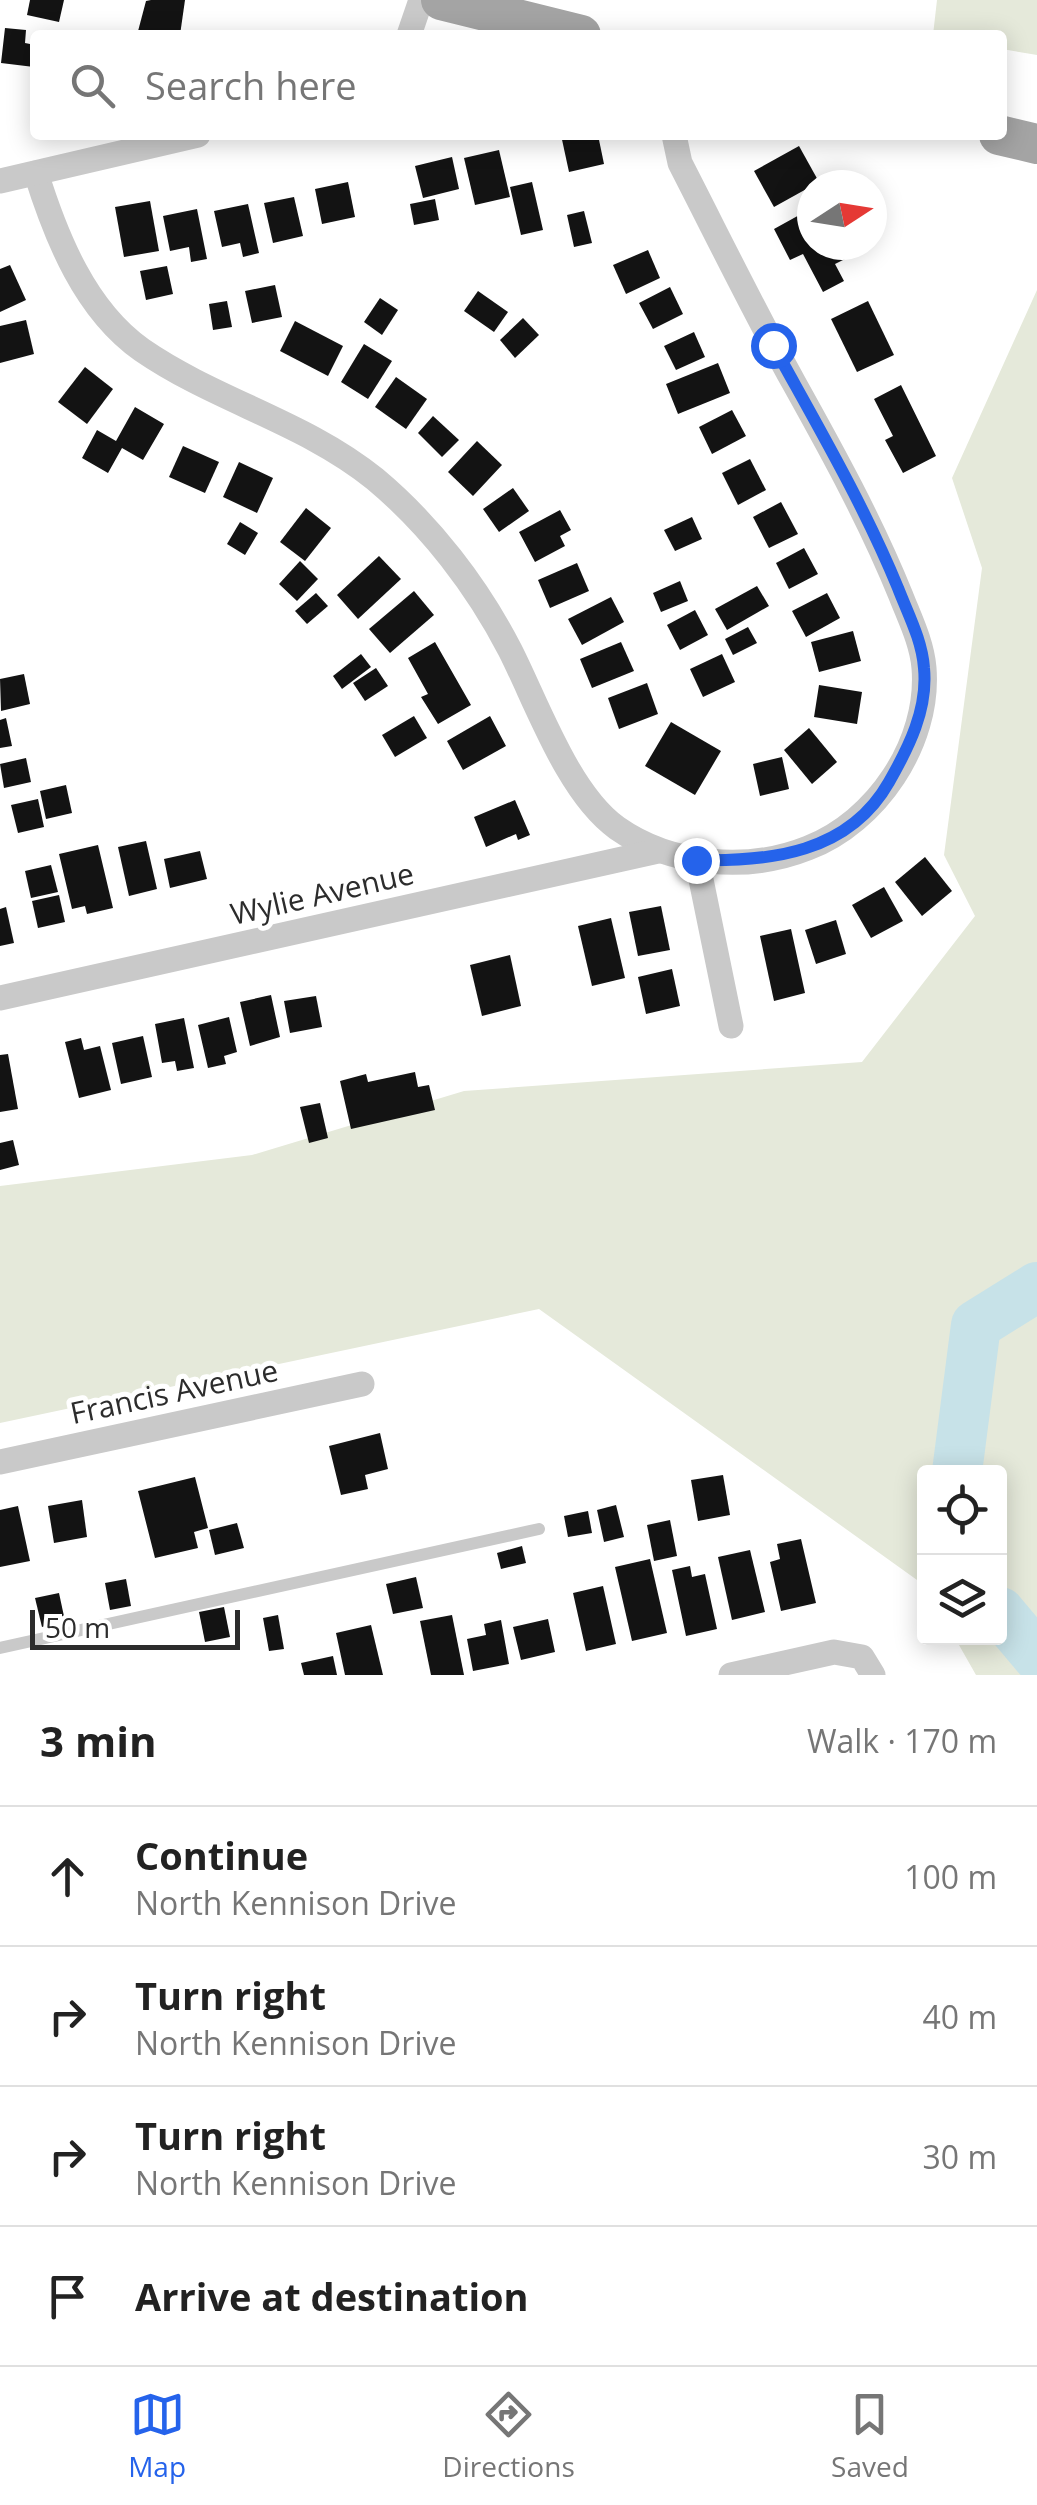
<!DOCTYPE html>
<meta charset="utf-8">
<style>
:root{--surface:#fff;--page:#f2f2f2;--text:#222;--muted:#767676;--line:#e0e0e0;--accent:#2563eb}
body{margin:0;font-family:"Open Sans",sans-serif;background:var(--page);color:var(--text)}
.controls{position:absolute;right:30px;bottom:30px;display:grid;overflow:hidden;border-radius:10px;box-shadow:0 5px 25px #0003}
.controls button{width:90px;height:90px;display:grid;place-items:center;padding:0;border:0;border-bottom:2px solid var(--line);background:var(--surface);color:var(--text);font:50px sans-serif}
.compass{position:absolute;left:797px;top:170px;width:90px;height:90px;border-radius:50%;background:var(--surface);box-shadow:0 5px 25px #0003;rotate:78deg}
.scale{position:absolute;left:30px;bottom:25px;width:210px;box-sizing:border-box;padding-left:10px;border:5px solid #2c2c2c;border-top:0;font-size:28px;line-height:35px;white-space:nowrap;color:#2c2c2c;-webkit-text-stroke:8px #fff;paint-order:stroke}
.stop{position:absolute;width:30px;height:30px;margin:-22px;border:8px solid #2563eb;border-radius:50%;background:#fff}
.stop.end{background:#2563eb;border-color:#fff;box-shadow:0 2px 10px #0008}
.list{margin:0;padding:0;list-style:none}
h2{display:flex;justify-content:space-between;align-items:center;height:130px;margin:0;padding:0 40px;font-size:42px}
h2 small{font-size:32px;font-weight:400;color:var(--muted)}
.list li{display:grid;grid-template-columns:65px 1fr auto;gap:30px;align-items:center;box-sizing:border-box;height:140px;padding:0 40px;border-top:2px solid var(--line)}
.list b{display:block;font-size:38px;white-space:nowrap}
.list p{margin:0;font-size:32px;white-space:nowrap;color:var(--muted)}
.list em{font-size:32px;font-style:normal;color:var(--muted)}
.icon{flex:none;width:55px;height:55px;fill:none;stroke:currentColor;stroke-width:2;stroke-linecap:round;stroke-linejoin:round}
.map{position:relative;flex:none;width:1037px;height:1675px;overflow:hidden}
.search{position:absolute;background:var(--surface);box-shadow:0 5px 25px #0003;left:30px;right:30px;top:30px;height:110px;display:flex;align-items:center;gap:25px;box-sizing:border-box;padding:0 35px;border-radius:10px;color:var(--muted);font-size:38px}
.sheet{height:690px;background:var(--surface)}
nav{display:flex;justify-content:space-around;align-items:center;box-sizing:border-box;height:140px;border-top:2px solid var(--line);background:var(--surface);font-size:28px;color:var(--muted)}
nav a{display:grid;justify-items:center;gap:5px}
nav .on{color:var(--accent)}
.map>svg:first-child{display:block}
.green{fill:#e5e9da}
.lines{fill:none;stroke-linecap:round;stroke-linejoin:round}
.river{stroke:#c7e2e8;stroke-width:50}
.building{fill:#131313}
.service{stroke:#c9c9c9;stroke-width:12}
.minor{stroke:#c9c9c9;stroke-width:25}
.primary{stroke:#a4a4a4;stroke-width:40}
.route{stroke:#2563eb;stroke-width:12}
.labels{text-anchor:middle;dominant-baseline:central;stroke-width:10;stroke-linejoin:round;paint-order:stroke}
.street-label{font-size:30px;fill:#2c2c2c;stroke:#fff}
</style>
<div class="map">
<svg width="1037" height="1675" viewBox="0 0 1037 1675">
<rect width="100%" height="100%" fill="#fff"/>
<g class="green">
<polygon points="937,0 1037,0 1037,55 1002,49 1002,35 933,35"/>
<polygon points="1037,290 1037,1675 976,1675 955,1638 1000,1638 1000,1472 924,1472 924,1585 539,1309 0,1423 0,1186 252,1155 464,1091 862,1062 975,916 944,855 982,568 952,478"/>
</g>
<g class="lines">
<g class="river">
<polyline points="957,1472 976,1325 1037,1287"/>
<polyline points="1000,1612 1037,1656"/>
</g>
</g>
<g class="building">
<polygon points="30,0 64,0 59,22 27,15"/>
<polygon points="151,0 185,0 180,35 137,35 146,1"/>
<polygon points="5,28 26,30 25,43 35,45 34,67 1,63"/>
<polygon points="561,135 598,135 604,164 569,172"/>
<polygon points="799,146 819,182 774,207 754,171"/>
<polygon points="499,150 510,197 475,205 464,158"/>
<polygon points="452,157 459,189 423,198 415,166"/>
<polygon points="348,182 355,217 322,224 315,189"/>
<polygon points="532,182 543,230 521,235 510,187"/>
<polygon points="294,197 303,236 273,243 264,203"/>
<polygon points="435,199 439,220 414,225 410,204"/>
<polygon points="150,201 159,251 124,257 115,207"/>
<polygon points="248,204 259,253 243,257 240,243 222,247 214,211"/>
<polygon points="812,208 812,245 848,245 853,255 835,264 844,281 823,292 803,254 790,260 774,229"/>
<polygon points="197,209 207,259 191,262 189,247 170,251 163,216"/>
<polygon points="584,211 592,243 574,247 567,215"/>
<polygon points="648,250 660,278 626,294 613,265"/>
<polygon points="10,265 26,300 0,312 0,269"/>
<polygon points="167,266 173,294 146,300 140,271"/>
<polygon points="275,285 282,317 252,323 245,291"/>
<polygon points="670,287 683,314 653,329 639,303"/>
<polygon points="478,291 508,312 494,332 464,311"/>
<polygon points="380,298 398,310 382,335 364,322"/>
<polygon points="227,301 232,327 213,330 209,304"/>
<polygon points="868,301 894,355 857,372 831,319"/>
<polygon points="523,318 539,335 515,358 500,340"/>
<polygon points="26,320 34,354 0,363 0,326"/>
<polygon points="295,321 343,346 328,376 280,351"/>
<polygon points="694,332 705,357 676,370 664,346"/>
<polygon points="364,344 392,361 368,399 341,382"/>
<polygon points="718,363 730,393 678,414 666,384"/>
<polygon points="85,367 113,389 87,424 58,402"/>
<polygon points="396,377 427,399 406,429 375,407"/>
<polygon points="901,385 936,456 903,473 885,440 893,436 874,399"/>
<polygon points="135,407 164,424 143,460 122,448 108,473 82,458 97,430 116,441"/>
<polygon points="732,410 746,436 712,454 699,427"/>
<polygon points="433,416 459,440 442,457 418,433"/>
<polygon points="477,441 502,465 473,496 448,472"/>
<polygon points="183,446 219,462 205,493 169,477"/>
<polygon points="750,459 766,490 738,505 722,473"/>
<polygon points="239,462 273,478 257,513 223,497"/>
<polygon points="513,488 529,511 499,532 483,509"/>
<polygon points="781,502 798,534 769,548 753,517"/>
<polygon points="306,508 331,528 305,561 280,542"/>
<polygon points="560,510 571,530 560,536 565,546 535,562 519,532"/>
<polygon points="692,517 702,539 675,551 664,530"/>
<polygon points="240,522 258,533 245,555 227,544"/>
<polygon points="804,548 818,574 789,589 776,563"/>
<polygon points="379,556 401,579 358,619 337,595"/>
<polygon points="300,561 318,579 297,601 279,584"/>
<polygon points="577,563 589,591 550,608 538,580"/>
<polygon points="680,581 688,601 661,612 653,593"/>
<polygon points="757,586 769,606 727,630 715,609"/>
<polygon points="414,591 434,615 390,653 369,629"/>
<polygon points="316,593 328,606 307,624 295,611"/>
<polygon points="827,593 840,618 806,637 792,611"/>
<polygon points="611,597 624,622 582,645 568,619"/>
<polygon points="695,610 708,635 680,650 667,625"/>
<polygon points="748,627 757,643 733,655 725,639"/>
<polygon points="853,631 861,661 819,672 811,642"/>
<polygon points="435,642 471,705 438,724 421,697 428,694 408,658"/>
<polygon points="621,642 634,671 592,688 580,659"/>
<polygon points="361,654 371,667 342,689 333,676"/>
<polygon points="722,654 735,682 703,697 690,669"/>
<polygon points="376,668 388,686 365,701 353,683"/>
<polygon points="24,674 30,704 1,711 0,679"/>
<polygon points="647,683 658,714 619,729 608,698"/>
<polygon points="819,685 862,692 857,724 814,717"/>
<polygon points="414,716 427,738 395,757 382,735"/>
<polygon points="490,716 506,746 463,770 447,741"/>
<polygon points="6,718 12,746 0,748 0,720"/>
<polygon points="671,722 721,751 695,795 645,766"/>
<polygon points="809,728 837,762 812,784 784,750"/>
<polygon points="782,757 789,789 760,796 753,764"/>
<polygon points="26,758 31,782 4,788 0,764"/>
<polygon points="66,785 72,813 46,819 40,791"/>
<polygon points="38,799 44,827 18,833 11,805"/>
<polygon points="515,800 530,835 518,840 516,834 486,847 474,817"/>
<polygon points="146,841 157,889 129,896 118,847"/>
<polygon points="98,845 113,908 87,914 85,906 72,909 59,854"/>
<polygon points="200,851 207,879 170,888 164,859"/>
<polygon points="925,857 952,891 922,916 895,882"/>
<polygon points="51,865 58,892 31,898 25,871"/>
<polygon points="884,887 903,921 871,938 852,905"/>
<polygon points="59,895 65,922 38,928 32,901"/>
<polygon points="661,906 670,950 638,956 629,912"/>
<polygon points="6,907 14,943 0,946 0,909"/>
<polygon points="611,918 625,978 592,986 578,926"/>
<polygon points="836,920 846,954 816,964 805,930"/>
<polygon points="791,929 805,993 774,1001 760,936"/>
<polygon points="510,955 521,1006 482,1016 470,965"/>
<polygon points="672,969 680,1006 646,1014 638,977"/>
<polygon points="271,995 280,1037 250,1046 240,1002"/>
<polygon points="316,996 322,1027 290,1033 284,1001"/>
<polygon points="229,1017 237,1052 224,1056 226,1064 208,1068 198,1025"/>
<polygon points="184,1018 194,1068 177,1071 175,1061 162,1063 155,1024"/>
<polygon points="143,1036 152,1077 121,1084 112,1043"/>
<polygon points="81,1038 84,1050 100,1046 111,1090 79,1098 65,1042"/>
<polygon points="8,1054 18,1109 0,1112 0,1055"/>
<polygon points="415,1072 418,1087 429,1085 435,1110 351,1129 340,1081 366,1074 368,1082"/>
<polygon points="320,1103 328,1138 309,1143 300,1107"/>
<polygon points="13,1140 19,1165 0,1170 0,1143"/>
<polygon points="380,1433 388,1469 365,1475 368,1489 341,1495 329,1446"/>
<polygon points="723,1475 730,1515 698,1521 691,1480"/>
<polygon points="195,1477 208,1528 194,1532 198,1548 155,1558 138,1491"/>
<polygon points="82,1500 87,1537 54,1543 48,1506"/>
<polygon points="616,1505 624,1537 604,1542 597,1510"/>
<polygon points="18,1506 30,1561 0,1567 0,1510"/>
<polygon points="588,1511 592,1533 568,1537 564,1516"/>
<polygon points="670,1520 677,1556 654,1561 647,1525"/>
<polygon points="237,1523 244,1548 215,1555 209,1530"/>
<polygon points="801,1539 816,1603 781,1611 770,1562 780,1559 777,1544"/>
<polygon points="522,1546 526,1563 501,1569 497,1553"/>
<polygon points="750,1550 765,1612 732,1620 718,1557"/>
<polygon points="650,1559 667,1633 632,1641 615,1567"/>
<polygon points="690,1566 692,1577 705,1574 717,1629 686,1636 672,1570"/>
<polygon points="416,1577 423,1608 393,1614 386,1584"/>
<polygon points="126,1579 131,1606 110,1610 105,1583"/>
<polygon points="603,1586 616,1644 586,1651 573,1593"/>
<polygon points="59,1593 65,1621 42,1627 35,1598"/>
<polygon points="224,1607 230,1637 205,1642 199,1612"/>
<polygon points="278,1615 284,1649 269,1651 263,1618"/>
<polygon points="452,1615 464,1675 431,1675 420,1621"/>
<polygon points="548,1619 555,1652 521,1660 513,1627"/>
<polygon points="501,1620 509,1664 473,1671 467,1639 486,1635 484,1624"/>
<polygon points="371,1625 383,1675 345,1675 336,1633"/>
<polygon points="333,1656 337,1675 304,1675 301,1663"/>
</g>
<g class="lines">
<polyline class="service" points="0,1648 539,1529"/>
<g class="minor">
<polyline points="409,35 421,0"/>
<path d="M36 173C56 237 85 310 142 350 216 401 305 422 375 479 430 525 477 586 510 650 537 703 568 793 617 828 671 866 748 872 808 848 876 822 930 743 924 668 922 643 910 619 901 596 871 522 833 453 794 383 754 311 718 237 680 163L674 135"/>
<polyline points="0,181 198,135"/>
<polyline points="697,860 731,1026"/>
<polyline points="0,998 658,851"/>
<polyline points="0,1462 362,1384"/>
<polyline points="731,1675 834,1652 862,1657 873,1675"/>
</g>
<g class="primary">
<polyline points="441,0 581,35"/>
<polyline points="999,135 1037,144"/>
</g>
</g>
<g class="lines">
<path class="route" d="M696 860C770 862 849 853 889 782 909 747 928 709 924 668 922 640 908 614 898 588 863 503 817 425 773 345"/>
</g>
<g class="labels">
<g class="street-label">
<text transform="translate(322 893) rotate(-13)">Wylie Avenue</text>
<text transform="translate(174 1391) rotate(-12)">Francis Avenue</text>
</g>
</g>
</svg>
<div class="controls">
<button><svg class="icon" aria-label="locate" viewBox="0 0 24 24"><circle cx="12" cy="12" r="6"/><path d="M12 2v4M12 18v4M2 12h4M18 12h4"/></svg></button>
<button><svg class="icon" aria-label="layers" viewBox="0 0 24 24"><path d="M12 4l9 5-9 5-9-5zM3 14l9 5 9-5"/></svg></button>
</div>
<svg class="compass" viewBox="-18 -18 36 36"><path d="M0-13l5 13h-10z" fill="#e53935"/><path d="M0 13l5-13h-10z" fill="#767676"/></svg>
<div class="scale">50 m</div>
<div class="stop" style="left:773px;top:345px"></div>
<div class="stop end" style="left:696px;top:860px"></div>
<div class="search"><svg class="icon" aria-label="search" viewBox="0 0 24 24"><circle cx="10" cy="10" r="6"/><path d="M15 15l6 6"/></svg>Search here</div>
</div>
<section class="sheet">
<h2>3 min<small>Walk · 170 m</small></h2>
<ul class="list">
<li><svg class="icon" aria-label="ahead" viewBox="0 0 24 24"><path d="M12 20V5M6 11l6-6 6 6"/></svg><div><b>Continue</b><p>North Kennison Drive</p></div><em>100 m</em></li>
<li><svg class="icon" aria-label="right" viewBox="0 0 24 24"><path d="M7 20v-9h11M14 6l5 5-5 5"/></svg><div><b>Turn right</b><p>North Kennison Drive</p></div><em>40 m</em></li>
<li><svg class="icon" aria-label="right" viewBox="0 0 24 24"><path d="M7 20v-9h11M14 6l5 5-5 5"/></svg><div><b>Turn right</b><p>North Kennison Drive</p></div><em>30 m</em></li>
<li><svg class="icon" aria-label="arrive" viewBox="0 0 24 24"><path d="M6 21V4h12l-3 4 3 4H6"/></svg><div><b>Arrive at destination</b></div></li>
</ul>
</section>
<nav>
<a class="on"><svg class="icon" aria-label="map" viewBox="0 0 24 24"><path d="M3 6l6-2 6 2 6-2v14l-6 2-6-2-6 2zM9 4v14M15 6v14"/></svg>Map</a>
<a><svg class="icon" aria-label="directions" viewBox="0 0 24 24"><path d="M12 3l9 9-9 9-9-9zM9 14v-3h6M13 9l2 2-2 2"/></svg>Directions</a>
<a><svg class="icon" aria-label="saved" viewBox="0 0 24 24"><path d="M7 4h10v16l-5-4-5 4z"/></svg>Saved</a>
</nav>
